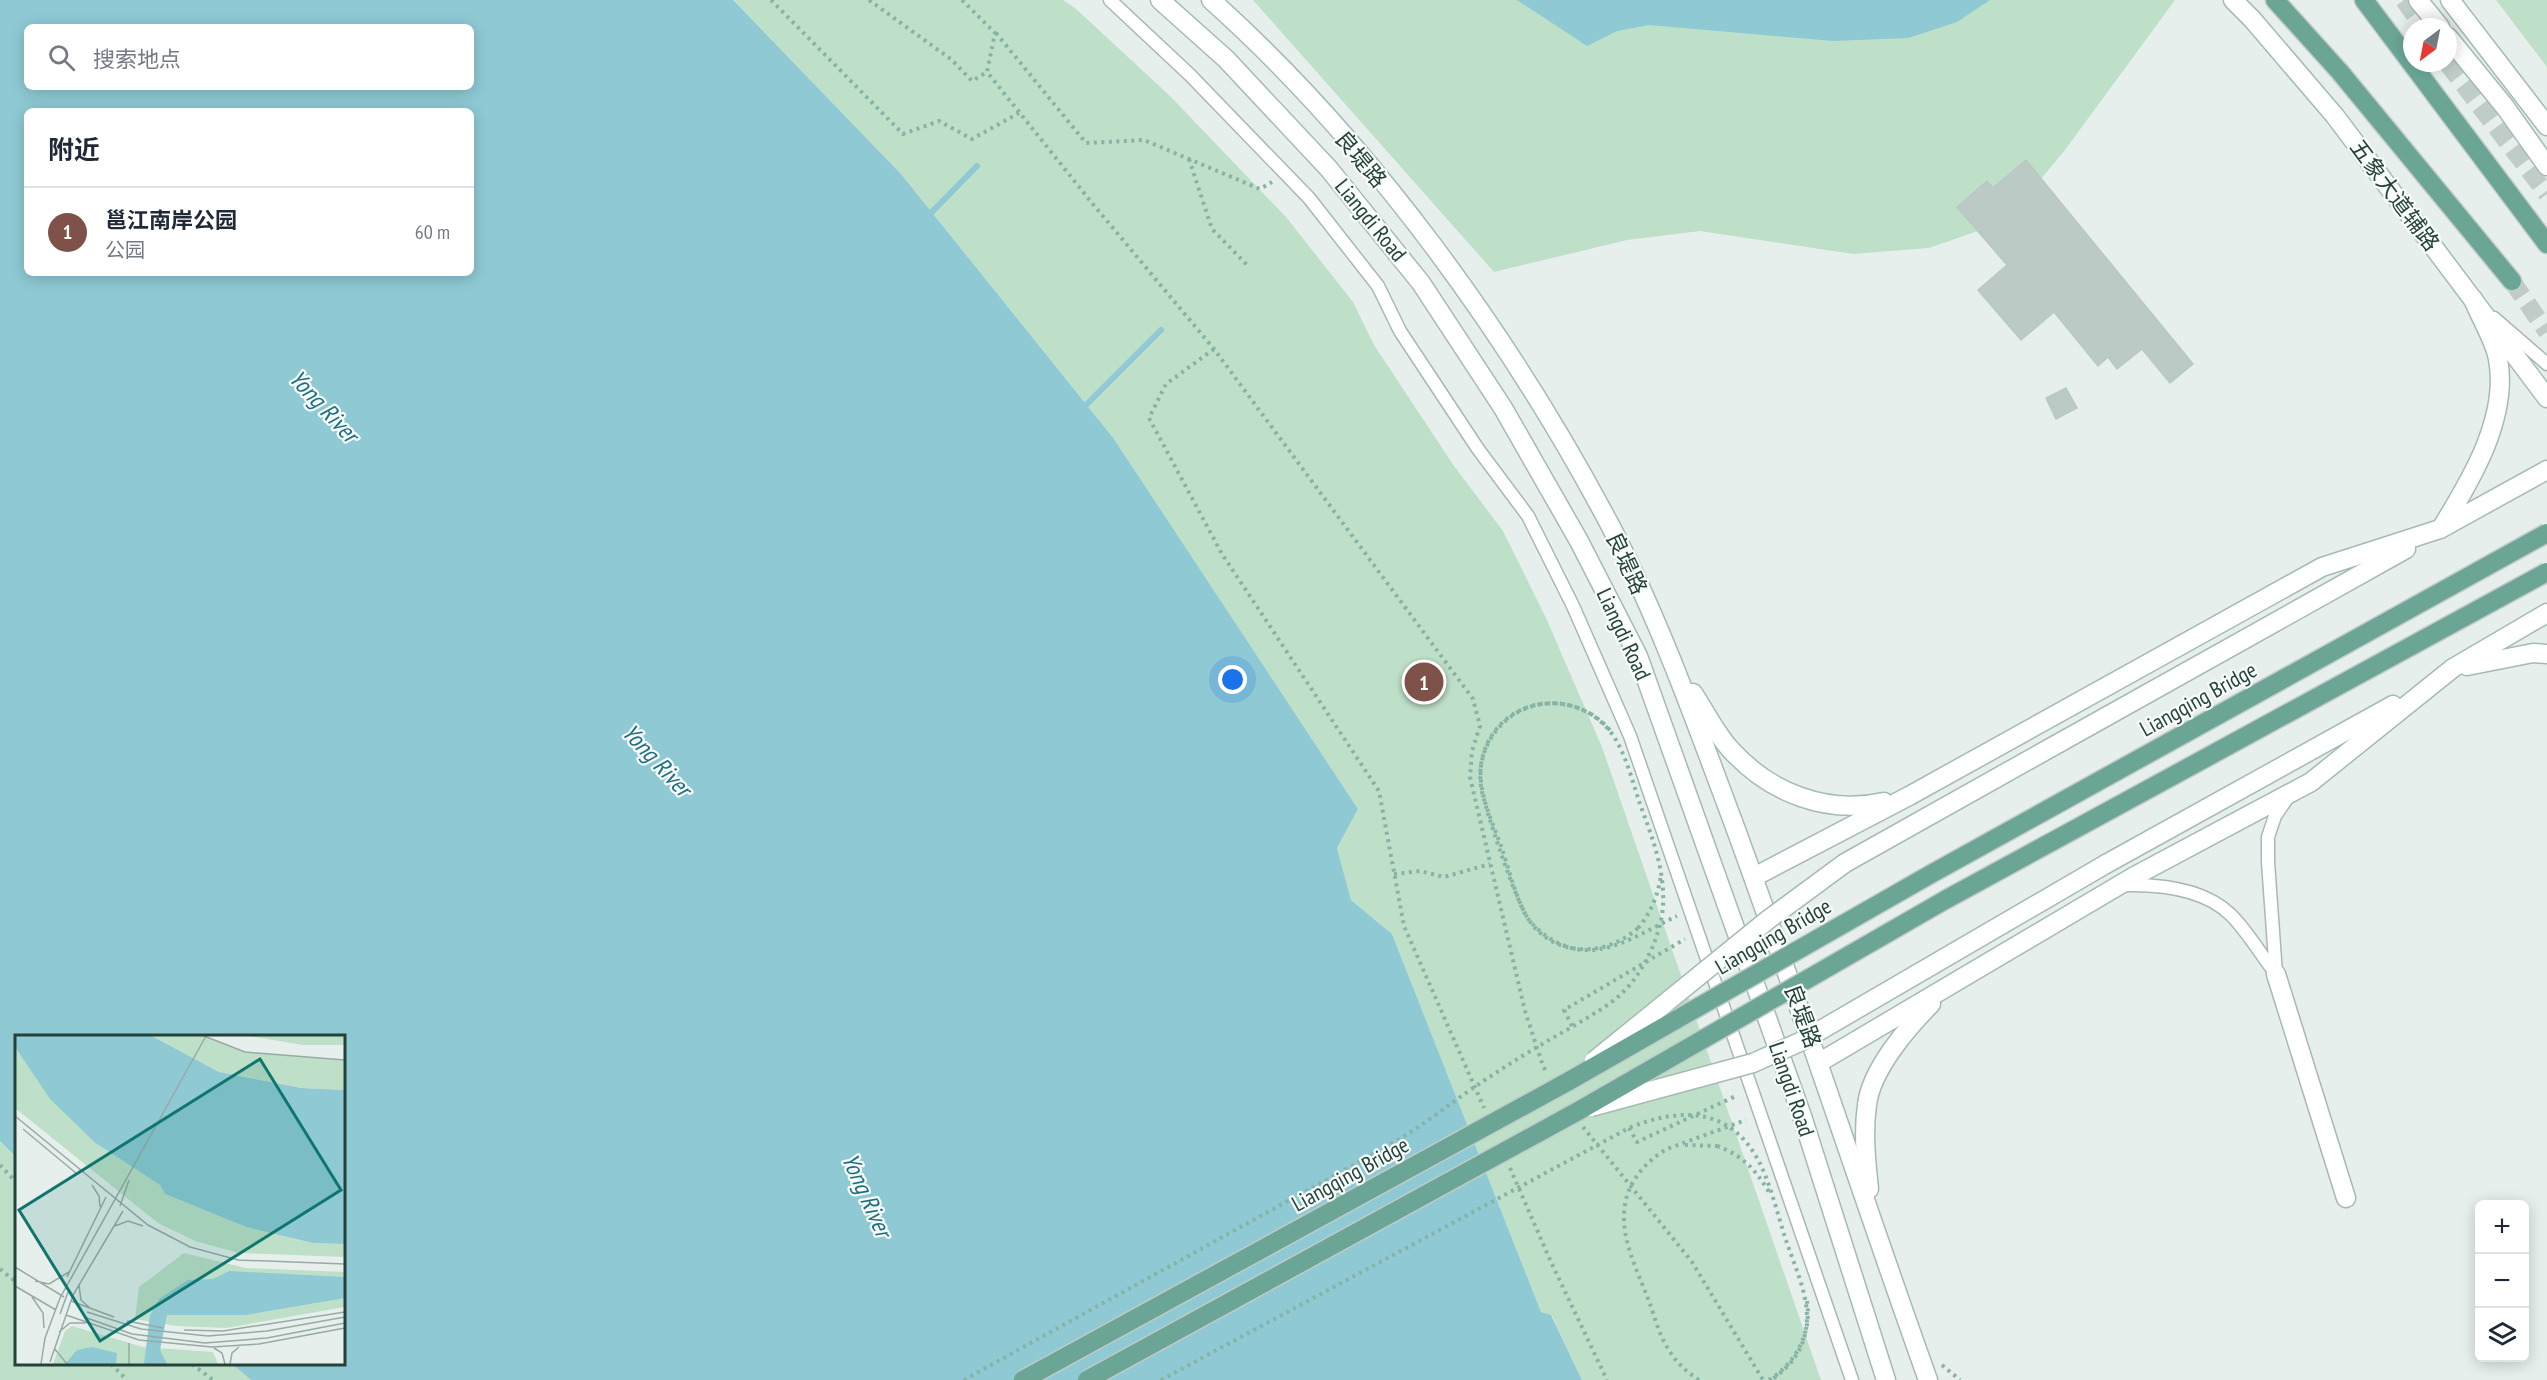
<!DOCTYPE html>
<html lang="zh">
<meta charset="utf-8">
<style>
:root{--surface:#fff;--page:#f2f2f3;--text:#1f2937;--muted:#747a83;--line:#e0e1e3;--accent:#7f5249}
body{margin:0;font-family:"PT Sans Narrow","Noto Sans SC",sans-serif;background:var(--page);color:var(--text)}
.controls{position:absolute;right:18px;bottom:18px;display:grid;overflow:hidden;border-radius:9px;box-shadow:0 3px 15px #0003}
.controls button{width:54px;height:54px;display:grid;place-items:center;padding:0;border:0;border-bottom:2px solid var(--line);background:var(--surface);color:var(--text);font:30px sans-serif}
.compass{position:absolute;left:2403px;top:18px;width:54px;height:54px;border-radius:50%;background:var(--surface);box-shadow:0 3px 15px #0003;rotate:212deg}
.you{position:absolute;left:1233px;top:680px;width:21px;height:21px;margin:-15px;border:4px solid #fff;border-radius:50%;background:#1a73e8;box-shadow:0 0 0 9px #1a73e833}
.badge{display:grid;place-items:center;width:39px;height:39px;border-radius:50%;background:var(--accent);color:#fff;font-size:20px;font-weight:700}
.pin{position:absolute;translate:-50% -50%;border:3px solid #fff;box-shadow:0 2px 6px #0006}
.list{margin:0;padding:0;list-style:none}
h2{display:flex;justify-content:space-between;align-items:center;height:78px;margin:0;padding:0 24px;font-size:26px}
h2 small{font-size:20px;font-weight:400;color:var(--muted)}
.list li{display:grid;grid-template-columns:39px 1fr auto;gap:18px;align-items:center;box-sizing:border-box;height:90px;padding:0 24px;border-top:2px solid var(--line)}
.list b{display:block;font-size:22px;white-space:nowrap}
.list p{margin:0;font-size:20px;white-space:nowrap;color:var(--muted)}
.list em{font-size:20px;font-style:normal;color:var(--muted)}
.icon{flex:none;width:33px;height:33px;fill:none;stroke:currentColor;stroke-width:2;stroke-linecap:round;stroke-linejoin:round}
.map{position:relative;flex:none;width:2547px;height:1380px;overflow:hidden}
.search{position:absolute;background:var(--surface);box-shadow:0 3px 15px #0003;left:24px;top:24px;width:450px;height:66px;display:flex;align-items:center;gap:15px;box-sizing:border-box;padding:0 21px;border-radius:9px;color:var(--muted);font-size:22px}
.panel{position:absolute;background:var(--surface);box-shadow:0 3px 15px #0003;left:24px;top:108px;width:450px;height:168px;border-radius:9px}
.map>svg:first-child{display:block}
.green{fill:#bfe0c8}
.water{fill:#8ec9d4;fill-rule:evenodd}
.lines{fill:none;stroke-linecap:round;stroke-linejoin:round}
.stream{stroke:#8ec9d4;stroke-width:6}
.building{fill:#bbcac4;stroke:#b8c9c2;stroke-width:1.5}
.secondary-tunnel{stroke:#bfccc8;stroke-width:18;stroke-dasharray:18 9;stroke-linecap:butt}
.primary-tunnel{stroke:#bfccc8;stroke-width:18;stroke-dasharray:18 9;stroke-linecap:butt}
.lane-casing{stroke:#a8b8b2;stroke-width:15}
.street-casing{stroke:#a8b8b2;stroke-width:21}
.secondary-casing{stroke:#a4bbb3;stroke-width:21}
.primary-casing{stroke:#c2cac8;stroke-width:21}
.path{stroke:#86b3a5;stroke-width:4;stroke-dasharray:3 4.5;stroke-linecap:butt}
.lane{stroke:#fff;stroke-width:12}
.street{stroke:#fff;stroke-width:18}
.secondary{stroke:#fff;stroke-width:18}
.primary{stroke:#6aa596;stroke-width:18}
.secondary-bridge-casing{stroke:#a4bbb3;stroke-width:21;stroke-linecap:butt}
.primary-bridge-casing{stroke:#c2cac8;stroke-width:21;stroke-linecap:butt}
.path-bridge{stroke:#86b3a5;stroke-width:4;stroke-dasharray:3 4.5;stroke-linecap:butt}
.secondary-bridge{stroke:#fff;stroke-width:18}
.primary-bridge{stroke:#6aa596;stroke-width:18}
.labels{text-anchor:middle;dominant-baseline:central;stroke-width:4.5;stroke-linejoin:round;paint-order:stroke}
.street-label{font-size:22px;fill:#24423a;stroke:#f7fbf9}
.water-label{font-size:24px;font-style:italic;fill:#1c6f80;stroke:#f7fbf9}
.inset-road{fill:none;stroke:#98aaa4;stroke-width:1.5}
.view{fill:#0f766e;fill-opacity:0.15;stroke:#0f766e;stroke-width:3}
.inset-edge{fill:none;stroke:#24423a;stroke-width:3}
</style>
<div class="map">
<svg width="2547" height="1380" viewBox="0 0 2547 1380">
<rect width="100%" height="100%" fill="#e6efeb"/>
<g class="green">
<polygon points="733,0 1063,0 1075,8 1170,96 1286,217 1353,302 1374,345 1454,466 1503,531 1546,618 1602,747 1821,1380 1582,1380 1552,1316 1541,1312 1392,934 1351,900 1337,848 1358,809 1114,439 901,174"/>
<polygon points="1253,0 2175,0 2065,150 2031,191 1995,225 1929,248 1853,254 1700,231 1627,240 1494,272"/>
<polygon points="2496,0 2547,0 2547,67"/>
<polygon points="0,1141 16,1157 16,1364 232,1364 251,1380 0,1380"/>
</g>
<g class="water">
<path d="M0 0H733L901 174 1114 439 1358 809 1337 848 1351 900 1392 934 1541 1312 1551 1315 1582 1380H251L232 1364H344V1036H16V1157L0 1141ZM27 27H471V87H27ZM27 111H471V273H27Z"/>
<polygon points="1517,0 1990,0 1957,22 1908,38 1833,41 1649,25 1617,31 1587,46"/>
</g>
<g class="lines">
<g class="stream">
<polyline points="927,217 977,166"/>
<polyline points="1081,410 1161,330"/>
</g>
</g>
<g class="building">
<polygon points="2026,160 2193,364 2170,383 2142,349 2117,369 2108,357 2098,366 2054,312 2021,340 1978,290 2007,265 1957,207 1987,181 1993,188"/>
<polygon points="2066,388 2077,408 2056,419 2046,398"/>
</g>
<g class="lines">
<g class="secondary-tunnel">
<polyline points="2404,0 2423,27"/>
<polyline points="2447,63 2547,194"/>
</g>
<polyline class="primary-tunnel" points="2512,281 2547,332"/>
<defs>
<g id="lane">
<polyline points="1110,0 1190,75 1309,198 1378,286 1400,331 1478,449 1528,516 1573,606 1630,736 1852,1380"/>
<polyline points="2494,318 2547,364"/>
<path d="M2123 885C2160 884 2204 888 2231 915 2248 932 2261 955 2276 974L2268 862V837L2275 816 2288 797"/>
</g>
<polyline id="street" points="2276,974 2346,1198"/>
<g id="secondary">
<polyline points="1160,0 1226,59 1329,169 1421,283 1503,408 1579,541 1638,656 1802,1116 1886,1380"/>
<path d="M1211 0C1370 142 1512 339 1611 527 1661 623 1697 726 1735 827 1802 1010 1862 1196 1928 1380"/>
<polyline points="2233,0 2252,19 2335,116 2547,398"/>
<polyline points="2418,0 2440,27"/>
<polyline points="2450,0 2547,126"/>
<polyline points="2448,37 2505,107 2547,166"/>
<path d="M2442 527C2471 480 2509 417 2498 359 2495 341 2480 317 2473 299"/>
<polyline points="2467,666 2533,653 2547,654"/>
<path d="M1693 693C1705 711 1716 734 1731 750 1770 793 1827 815 1884 802"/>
<polyline points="2059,743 2406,549"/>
<polyline points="2106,864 2393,705"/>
<polyline points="1754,877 1909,796 2322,567 2440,529 2547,470"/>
<polyline points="1820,1062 2133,877 2311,782 2453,668 2547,613"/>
<path d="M1869 1189C1866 1161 1863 1133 1867 1105 1871 1070 1907 1028 1931 1004"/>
</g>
<g id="primary">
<polyline points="2275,0 2340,72 2512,281"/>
<polyline points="2364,0 2547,244"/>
</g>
</defs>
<use href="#lane" class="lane-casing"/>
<use href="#street" class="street-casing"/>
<use href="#secondary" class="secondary-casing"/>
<use href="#primary" class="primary-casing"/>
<g class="path">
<polyline points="771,0 903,134 939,121 972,139 1019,113"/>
<polyline points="869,0 952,60 972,81 987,72"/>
<polyline points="962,0 995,33 987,72 1092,203 1214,349 1473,699 1480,726 1472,751 1470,777 1525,1011 1543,1066 1547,1073"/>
<polyline points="996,33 1086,143 1144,140 1260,189 1272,182"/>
<polyline points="1189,159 1212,229 1248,266"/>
<polyline points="1214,349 1166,384 1149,418 1222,554 1379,791 1404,926 1484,1108"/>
<path d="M1610 730C1568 683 1491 700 1481 765 1480 772 1480 780 1481 787 1485 809 1517 905 1529 920 1542 936 1563 949 1584 950 1615 952 1649 929 1677 916"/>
<polyline points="1394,874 1420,871 1444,877 1490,864"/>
<path d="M1638 928C1651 913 1658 895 1661 875"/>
<polyline points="1572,1026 1564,1010 1685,939"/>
<polyline points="1583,1127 1692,1262 1763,1380"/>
<polyline points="1629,1128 1637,1142 1738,1095"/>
<path d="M1717 1146C1742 1155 1756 1170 1769 1192"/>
<polyline points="0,1165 16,1182"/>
<polyline points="1510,1168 1551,1262 1607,1380"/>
<polyline points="0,1269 16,1282"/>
<polyline points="111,1364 127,1380"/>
<polyline points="192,1364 213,1380"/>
<polyline points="1942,1365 1960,1380"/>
<path d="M1769 1380C1796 1363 1812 1333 1807 1301"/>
</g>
<use href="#lane" class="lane"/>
<use href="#street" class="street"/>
<use href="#secondary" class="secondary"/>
<use href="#primary" class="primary"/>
<defs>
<g id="secondary-bridge">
<polyline points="1594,1061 1769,919 1845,863 2059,743"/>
<polyline points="1591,1107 1753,1063 1802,1041 2106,864"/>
</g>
<g id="primary-bridge">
<polyline points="1023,1380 1569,1081 1931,874 2547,533"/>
<polyline points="1087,1380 1580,1110 1945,900 2547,572"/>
</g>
</defs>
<use href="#secondary-bridge" class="secondary-bridge-casing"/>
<use href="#primary-bridge" class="primary-bridge-casing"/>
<g class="path-bridge">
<polyline points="1685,1145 1717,1146"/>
<path d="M964 1380C1061 1326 1158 1273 1255 1219 1304 1192 1353 1166 1401 1138 1431 1120 1458 1097 1488 1078 1515 1060 1543 1043 1572 1027 1591 1015 1612 1005 1627 988 1646 967 1661 934 1663 906 1665 869 1652 837 1640 804 1633 783 1627 759 1616 740 1596 706 1553 693 1518 712 1498 723 1484 744 1481 766 1478 793 1492 821 1501 846 1509 869 1515 896 1527 917 1552 958 1605 958 1638 928"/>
<path d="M1161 1380 1629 1128C1677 1108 1728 1106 1757 1158 1771 1183 1777 1214 1786 1240 1795 1268 1811 1299 1806 1329 1803 1351 1789 1368 1771 1380"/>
<path d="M1699 1380C1685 1371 1675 1361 1667 1347 1659 1334 1655 1318 1650 1304 1640 1276 1623 1245 1624 1216 1624 1186 1643 1163 1667 1149L1746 1120"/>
</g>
<use href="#secondary-bridge" class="secondary-bridge"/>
<use href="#primary-bridge" class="primary-bridge"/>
</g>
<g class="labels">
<g class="street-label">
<text transform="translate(1361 159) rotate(50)">良堤路</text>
<text transform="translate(2395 195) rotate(53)">五象大道辅路</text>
<text transform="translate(1371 220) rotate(51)">Liangdi Road</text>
<text transform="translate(1627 563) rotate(65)">良堤路</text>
<text transform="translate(1624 634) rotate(65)">Liangdi Road</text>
<text transform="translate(2198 699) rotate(-29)">Liangqing Bridge</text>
<text transform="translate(1773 936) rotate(-30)">Liangqing Bridge</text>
<text transform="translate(1803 1016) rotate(70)">良堤路</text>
<text transform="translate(1792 1089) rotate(71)">Liangdi Road</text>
<text transform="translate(1350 1174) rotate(-29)">Liangqing Bridge</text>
</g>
<g class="water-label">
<text transform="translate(324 406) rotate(47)">Yong River</text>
<text transform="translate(657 760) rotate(47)">Yong River</text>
<text transform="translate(867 1195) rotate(66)">Yong River</text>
</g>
</g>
<g transform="translate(15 1035)">
<rect width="330" height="330" fill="#e6efeb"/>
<path d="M137 1H189L230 17 330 25V55L286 53 204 37ZM234 1H330V10H288ZM0 12 52 81 79 107 145 150 150 159 231 192 298 208 330 209V222L224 218 180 206 143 188 0 73ZM169 218 231 233 330 237V272L211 293 162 291 120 284 124 252ZM57 291 128 312 198 317 203 329H38L50 296Z" fill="#bfe0c8"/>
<path d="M0 1H137L204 37 286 53 330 55V209L298 208 231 192 150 159 145 150 79 107 35 64 0 12ZM214 236 330 242V263L230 280H152L145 315 152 329H129L135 280 144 264 173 245 198 244ZM77 312 102 318 101 329H50L62 315Z" fill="#8ec9d4"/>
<path class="inset-road" d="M189 1 230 17 330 25M0 81 133 190 175 212 223 225 330 229M8 94 62 139M77 150 84 161 85 172M105 171 114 145M100 191 113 186 128 191M0 232 49 262M52 242 91 162M20 246 34 249 54 237M64 250 66 265 75 273M0 251 41 275M17 262 28 278 29 293M56 266 99 282M72 277 126 294 193 301 252 296 330 282M45 279 53 257M51 280 124 305 197 312 244 309 330 293M69 282 117 299 190 308 252 303 330 288M112 286 148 293M169 295 208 296 330 277M44 297 55 288H71M114 308V329M39 313 52 329M199 313 207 318 210 329M35 327 58 260 108 176M26 329 30 303 45 263 191 1M215 329 217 318 224 312"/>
<path class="view" d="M245 24 326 155 85 306 4 175Z"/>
<rect width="330" height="330" class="inset-edge"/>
</g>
</svg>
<div class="controls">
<button>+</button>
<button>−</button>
<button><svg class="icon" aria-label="layers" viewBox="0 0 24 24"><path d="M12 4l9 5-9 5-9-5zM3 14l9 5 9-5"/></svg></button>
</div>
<svg class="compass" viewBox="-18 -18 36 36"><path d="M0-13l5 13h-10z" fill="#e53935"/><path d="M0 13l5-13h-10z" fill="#747a83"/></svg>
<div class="you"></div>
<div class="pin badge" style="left:1424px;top:682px">1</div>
<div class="search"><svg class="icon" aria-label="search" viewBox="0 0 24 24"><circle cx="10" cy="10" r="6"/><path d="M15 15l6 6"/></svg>搜索地点</div>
<section class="panel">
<h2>附近<small></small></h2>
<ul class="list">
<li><span class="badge">1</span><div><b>邕江南岸公园</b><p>公园</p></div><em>60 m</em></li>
</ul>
</section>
</div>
